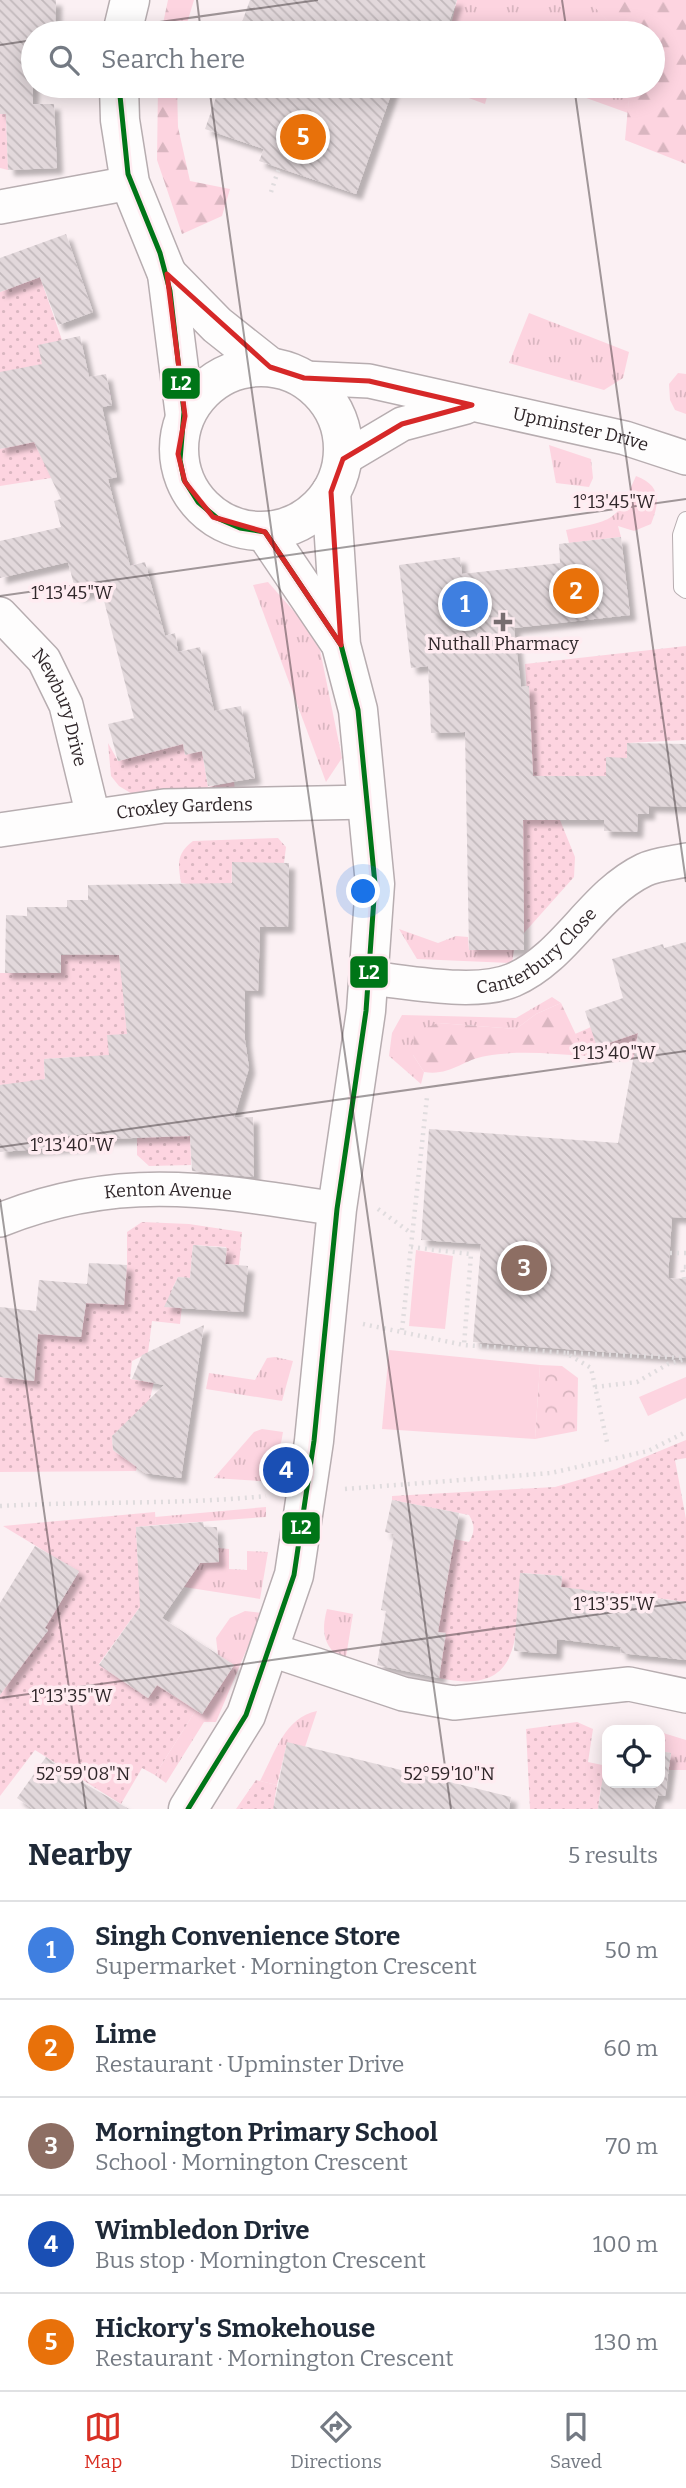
<!DOCTYPE html>
<meta charset="utf-8">
<style>
:root{--surface:#fff;--page:#f2f2f3;--text:#1f2937;--muted:#747a83;--line:#e0e1e3;--accent:#d93025}
body{margin:0;font-family:Bitter,serif;background:var(--page);color:var(--text)}
.controls{position:absolute;right:21px;bottom:21px;display:grid;overflow:hidden;border-radius:14px;box-shadow:0 4px 18px #0003}
.controls button{width:63px;height:63px;display:grid;place-items:center;padding:0;border:0;border-bottom:2px solid var(--line);background:var(--surface);color:var(--text);font:35px sans-serif}
.you{position:absolute;left:364px;top:892px;width:24px;height:24px;margin:-18px;border:5px solid #fff;border-radius:50%;background:#1a73e8;box-shadow:0 0 0 10px #1a73e833}
.badge{display:grid;place-items:center;width:46px;height:46px;border-radius:50%;background:var(--accent);color:#fff;font-size:23px;font-weight:700}
.pin{position:absolute;translate:-50% -50%;border:4px solid #fff;box-shadow:0 2px 7px #0006}
.list{margin:0;padding:0;list-style:none}
h2{display:flex;justify-content:space-between;align-items:center;height:91px;margin:0;padding:0 28px;font-size:30px}
h2 small{font-size:23px;font-weight:400;color:var(--muted)}
.list li{display:grid;grid-template-columns:46px 1fr auto;gap:21px;align-items:center;box-sizing:border-box;height:98px;padding:0 28px;border-top:2px solid var(--line)}
.list b{display:block;font-size:26px;white-space:nowrap}
.list p{margin:0;font-size:23px;white-space:nowrap;color:var(--muted)}
.list em{font-size:23px;font-style:normal;color:var(--muted)}
.icon{flex:none;width:38px;height:38px;fill:none;stroke:currentColor;stroke-width:2;stroke-linecap:round;stroke-linejoin:round}
.map{position:relative;flex:none;width:686px;height:1809px;overflow:hidden}
.search{position:absolute;background:var(--surface);box-shadow:0 4px 18px #0003;left:21px;right:21px;top:21px;height:77px;display:flex;align-items:center;gap:18px;box-sizing:border-box;padding:0 24px;border-radius:38px;color:var(--muted);font-size:26px}
.sheet{height:581px;background:var(--surface)}
nav{display:flex;justify-content:space-around;align-items:center;box-sizing:border-box;height:98px;border-top:2px solid var(--line);background:var(--surface);font-size:19px;color:var(--muted)}
nav a{display:grid;justify-items:center;gap:4px}
nav .on{color:var(--accent)}
.map>svg:first-child{display:block}
.grass{fill:url(#grass-tufts)}
.forest{fill:url(#forest-firs)}
.park{fill:url(#park-crowns)}
.garden{fill:url(#garden-dots)}
.pitch{fill:#fdd4e0}
.building{fill:url(#building-back-hatch);filter:url(#shadow)}
.lines{fill:none;stroke-linecap:round;stroke-linejoin:round}
.service-casing{stroke:#b7adb0;stroke-width:18}
.minor-casing{stroke:#b7adb0;stroke-width:36}
.tertiary-casing{stroke:#b7adb0;stroke-width:41}
.path{stroke:#e0dcde;stroke-width:4.5;stroke-dasharray:2 5;stroke-linecap:butt}
.service{stroke:#fefdfd;stroke-width:16}
.minor{stroke:#fefdfd;stroke-width:33}
.tertiary{stroke:#fefdfd;stroke-width:38}
.bus-1-casing{stroke:#ffecf1;stroke-width:10}
.bus-1{stroke:#007517;stroke-width:5}
.marked{fill:none;stroke:#d62828;stroke-width:5;stroke-linejoin:round}
.ticks{fill:none;stroke:#30272a;stroke-width:2;stroke-opacity:0.45}
.poi-dot{fill:#776d70;stroke:#ffecf1;stroke-width:2.5}
.labels{text-anchor:middle;dominant-baseline:central;stroke-width:7;stroke-linejoin:round;paint-order:stroke}
.street-label{font-size:18px;fill:#30272a;stroke:#ffecf1}
.poi-label{font-size:18px;fill:#30272a;stroke:#ffecf1}
.ticks-label{font-size:18px;text-anchor:middle;fill:#30272a;stroke:#ffecf1;stroke-width:7;stroke-linejoin:round;paint-order:stroke}
.line-badge{stroke:#ffecf1;stroke-width:2.5}
.badge-label{font-size:19px;text-anchor:middle;font-weight:bold;fill:#fff}
</style>
<div class="map">
<svg width="686" height="1809" viewBox="0 0 686 1809">
<defs>
<pattern id="grass-tufts" width="24" height="20" patternUnits="userSpaceOnUse" patternTransform="scale(1.75)"><rect width="24" height="20" fill="#fdd4e0"/><path d="M3 7l-1-3M5 7V3M7 7l1-3M15 17l-1-3M17 17v-4M19 17l1-3" fill="none" stroke="#d9b6c0"/></pattern>
<pattern id="forest-firs" width="22" height="20" patternUnits="userSpaceOnUse" patternTransform="scale(1.75)"><rect width="22" height="20" fill="#fdd4e0"/><path d="M5 1l3.5 6h-7zM16 11l3.5 6h-7z" fill="#d9b6c0"/></pattern>
<pattern id="park-crowns" width="20" height="18" patternUnits="userSpaceOnUse" patternTransform="scale(1.75)"><rect width="20" height="18" fill="#fdd4e0"/><path d="M2 6a3 3 0 1 1 6 0M12 15a3 3 0 1 1 6 0" fill="none" stroke="#d9b6c0"/></pattern>
<pattern id="garden-dots" width="8" height="8" patternUnits="userSpaceOnUse" patternTransform="scale(1.75)"><rect width="8" height="8" fill="#fdd4e0"/><path d="M2 2h.1M6 6h.1" fill="none" stroke="#d9b6c0" stroke-width="1.8" stroke-linecap="round"/></pattern>
<pattern id="building-back-hatch" width="6" height="6" patternUnits="userSpaceOnUse" patternTransform="scale(1.75)"><rect width="6" height="6" fill="#e2d8db"/><path d="M-1 5l2 2M0 0l6 6M5-1l2 2" fill="none" stroke="#c2b9bc"/></pattern>
<filter id="shadow"><feDropShadow dx="6" dy="6" stdDeviation="2" flood-color="#0004"/></filter>
</defs>
<rect width="100%" height="100%" fill="#fbf0f3"/>
<g class="grass">
<polygon points="457,0 589,0 619,33 449,33"/>
<polygon points="436,86 490,86 485,104"/>
<polygon points="553,86 630,86 628,113"/>
<polygon points="529,313 629,352 623,378 604,390 509,363"/>
<polygon points="678,373 686,374 686,414 675,410 670,400 669,384"/>
<polygon points="549,445 591,459 593,478 589,487 556,483"/>
<path d="M636 476C661 485 660 502 651 524L634 531 618 526 621 537 569 543 566 530C616 519 615 523 636 476Z"/>
<polygon points="268,582 298,616 320,650 342,758 326,782 253,585"/>
<polygon points="399,929 438,943 456,936 468,937 469,950 514,950 512,963 417,959"/>
<polygon points="552,997 561,1003 536,1014 516,1029 438,1023 413,1055 424,1072 421,1084 389,1056 392,1033 402,1015 516,1018"/>
<polygon points="275,1357 293,1361 282,1401 206,1389 209,1373 255,1380 267,1358"/>
<polygon points="262,1429 283,1432 274,1482 214,1478 254,1432"/>
<polygon points="266,1507 266,1517 156,1525 155,1517"/>
<polygon points="218,1548 229,1549 229,1569 247,1570 247,1551 268,1552 260,1599 184,1587 200,1563 219,1562"/>
<path d="M327 1609 353 1614 345 1663C325 1647 320 1635 327 1609Z"/>
<polygon points="245,1611 262,1613 216,1722 204,1722 166,1783 155,1775 196,1710 202,1714 234,1665 218,1655 216,1638 230,1618"/>
<path d="M317 1711 305 1747 287 1743 277 1785 260 1781C275 1753 284 1718 317 1711Z"/>
<polygon points="660,1732 686,1740 686,1770 668,1770 671,1753 660,1751"/>
</g>
<g class="forest">
<polygon points="168,0 194,0 184,33 161,33"/>
<polygon points="588,0 686,0 686,164 625,140 630,86 653,86 653,33 619,33"/>
<polygon points="158,86 177,86 178,127 190,181 230,189 222,216 182,234 157,160"/>
<path d="M561 1003 586 1056C553 1054 519 1050 486 1056 462 1060 451 1076 424 1072L413 1055 414 1033 438 1023 516 1029 536 1014Z"/>
</g>
<polygon class="park" points="540,1365 562,1366 578,1378 577,1431 535,1439"/>
<g class="garden">
<polygon points="0,114 6,114 8,170 0,168"/>
<polygon points="40,277 62,340 53,417 51,478 0,486 0,449 23,444 0,372 0,292"/>
<polygon points="686,646 686,740 627,743 627,758 606,758 606,776 533,776 525,664"/>
<polygon points="193,716 186,754 202,751 208,787 234,782 235,790 134,795 119,786 111,776 108,743 118,761 155,751"/>
<polygon points="516,799 560,799 560,820 575,857 574,877 524,933 523,870"/>
<path d="M278 838 286 847 284 863H232L231 920 190 1120 191 1165 149 1166 137 1155V1138L149 1137 77 1077 75 1057 44 1059 45 1081 0 1085V973H61V955L120 954 189 921 187 884 181 883C178 864 176 854 193 841Z"/>
<polygon points="632,1026 686,1063 586,1056 575,1034 591,1027"/>
<polygon points="142,1222 189,1224 242,1232 239,1265 225,1264 226,1247 193,1245 190,1278 178,1277 172,1289 171,1304 182,1306 180,1324 152,1321 148,1353 132,1361 130,1379 154,1382 148,1406 112,1436 113,1450 123,1457 138,1460 136,1471 0,1472 0,1377 34,1380 37,1346 34,1333 81,1337 86,1303 127,1265 127,1232"/>
<path d="M686 1440V1458L675 1460 686 1519V1602L628 1594 625 1617 561 1587 562 1576 521 1573C515 1634 525 1697 439 1678L437 1632 448 1574 449 1538 469 1542C475 1532 475 1525 469 1515L392 1500V1496L555 1487 616 1469Z"/>
<polygon points="155,1512 156,1525 136,1527 138,1566 170,1565 99,1664 148,1698 159,1682 196,1710 155,1775 142,1768 121,1804 35,1750 0,1796 0,1691 48,1631 31,1618 57,1608 79,1572 3,1526"/>
<polygon points="577,1722 593,1729 588,1762 607,1766 609,1787 601,1786 598,1809 530,1809 526,1729"/>
<polygon points="256,1780 277,1785 274,1803 276,1809 236,1809"/>
</g>
<g class="pitch">
<polygon points="416,1250 453,1256 445,1329 409,1326"/>
<polygon points="389,1350 540,1365 535,1439 382,1429"/>
<polygon points="686,1377 686,1398 648,1416 639,1397"/>
</g>
<g class="building">
<polygon points="0,0 56,0 55,33 33,33 33,104 54,104 57,168 8,170 6,114 0,114"/>
<polygon points="250,0 457,0 445,33 238,33"/>
<polygon points="220,86 394,86 356,194 259,161 264,149 205,129"/>
<polygon points="66,234 93,312 58,325 40,277 0,292 0,258"/>
<polygon points="80,336 89,377 106,374 112,405 102,407 117,477 108,479 130,566 145,562 165,636 175,633 178,652 200,647 214,711 241,706 255,778 208,786 202,751 185,755 183,744 118,761 108,724 134,718 101,589 77,596 68,562 0,578 0,541 61,527 54,501 61,499 34,442 0,449 0,372 42,364 38,345"/>
<polygon points="621,537 630,615 514,628 521,687 529,686 533,776 606,776 606,757 627,758 627,743 686,744 686,807 649,806 649,814 638,814 637,832 604,831 604,820 523,820 524,950 469,950 465,732 431,733 428,666 411,668 399,565 460,557 462,574 560,563 559,544"/>
<polygon points="232,862 289,863 288,927 260,927 258,991 245,990 245,1040 249,1068 234,1118 253,1117 254,1177 192,1171 190,1136 104,1139 104,1144 0,1152 0,1085 45,1079 44,1059 109,1055 107,1035 127,1034 119,955 61,954 61,973 5,973 6,915 27,916 27,907 67,907 67,900 88,900 88,885 232,883"/>
<polygon points="686,942 686,1218 672,1217 668,1278 686,1279 686,1358 473,1342 481,1244 421,1240 429,1129 618,1143 638,1033 597,1047 585,1011 623,998 612,959 663,944 664,948"/>
<polygon points="193,1245 227,1248 225,1264 248,1266 243,1312 164,1307 178,1277 190,1278"/>
<polygon points="89,1263 127,1265 124,1305 86,1303 81,1337 38,1334 34,1381 0,1377 0,1307 36,1311 39,1280 87,1284"/>
<polygon points="204,1325 181,1478 145,1473 113,1450 112,1436 164,1385 132,1379 142,1355"/>
<polygon points="392,1500 459,1513 438,1632 446,1633 439,1678 377,1665 386,1611 381,1610 394,1534 385,1532"/>
<polygon points="203,1522 204,1527 217,1527 219,1562 200,1563 162,1618 234,1665 202,1714 157,1685 148,1698 99,1665 140,1607 136,1527"/>
<polygon points="35,1546 79,1571 45,1628 48,1630 0,1695 0,1603"/>
<polygon points="520,1573 562,1576 561,1587 686,1602 686,1660 620,1653 621,1647 557,1639 556,1654 514,1651"/>
<polygon points="287,1742 511,1797 509,1809 273,1809"/>
<polygon points="607,1750 607,1783 660,1783 660,1751 671,1753 665,1796 658,1795 654,1809 598,1809"/>
<polygon points="46,1757 80,1781 129,1809 33,1809 17,1798"/>
</g>
<g class="lines">
<defs>
<polyline id="service" points="686,520 681,535 682,587 686,590"/>
<g id="minor">
<polyline points="0,207 130,183"/>
<path id="s1" d="M304 378 369 381 625 438 686 458"/>
<polyline points="343,459 402,424 466,407"/>
<path id="s2" d="M0 614 44 660 66 705 93 816"/>
<path id="s3" d="M0 830 164 806 369 802"/>
<path id="s4" d="M369 978C409 982 476 996 513 980 566 957 592 895 644 870 656 864 673 863 686 860"/>
<path id="s5" d="M0 1220C120 1172 214 1190 337 1209"/>
<polyline points="269,1649 403,1694 454,1703 629,1684 686,1696"/>
</g>
<g id="tertiary">
<polyline points="122,33 130,0"/>
<polyline points="119,86 120,120 130,183 167,274 185,416"/>
<polyline points="167,274 217,325 270,367"/>
<circle cx="261" cy="449" r="82"/>
<polyline points="265,532 338,640"/>
<polyline points="188,1809 246,1715 294,1575 314,1441 337,1209 366,1011 375,884 358,710 341,645 331,492"/>
</g>
</defs>
<use href="#service" class="service-casing"/>
<use href="#minor" class="minor-casing"/>
<use href="#tertiary" class="tertiary-casing"/>
<g class="path">
<polyline points="271,192 279,168"/>
<polyline points="378,1209 411,1233"/>
<polyline points="411,1247 471,1254 464,1345"/>
<polyline points="670,1253 686,1253"/>
<polyline points="684,1279 682,1267 686,1267"/>
<polyline points="363,1324 464,1345 566,1353 591,1368 607,1442"/>
<polyline points="402,1330 427,1097"/>
<polyline points="567,1353 686,1358"/>
<polyline points="595,1387 637,1382 668,1364 683,1360"/>
<polyline points="345,1489 551,1473 648,1451 686,1432"/>
<path d="M0 1506C89 1501 178 1505 266 1496"/>
</g>
<use href="#service" class="service"/>
<use href="#minor" class="minor"/>
<use href="#tertiary" class="tertiary"/>
<defs>
<polyline id="bus-1" points="119,86 128,174 160,253 170,291 184,412 180,460 184,480 198,502 217,518 240,528 265,532 341,645 358,710 375,884 366,1011 337,1209 314,1441 294,1575 246,1715 188,1809"/>
</defs>
<use href="#bus-1" class="bus-1-casing"/>
<use href="#bus-1" class="bus-1"/>
</g>
<path class="marked" d="M167 274 270 367 304 378 369 381 472 405 402 424 343 459 331 492 341 645 265 532 213 517 185 482 178 454 185 416Z"/>
<path class="ticks" d="M197 0 201 33M562 0 567 33M81 33 318 0M0 45 33 40M209 86 451 1809M574 86 686 882M0 596 686 499M0 1147 686 1051M0 1199 86 1809M0 1698 686 1602"/>
<path class="poi-dot" d="M499.5 611.5h7v7h7v7h-7v7h-7v-7h-7v-7h7z"/>
<g class="labels">
<g class="street-label">
<text stroke="none"><textPath href="#s1" startOffset="282">Upminster Drive</textPath></text>
<text stroke="none"><textPath href="#s2" startOffset="114">Newbury Drive</textPath></text>
<text stroke="none"><textPath href="#s3" startOffset="186">Croxley Gardens</textPath></text>
<text stroke="none"><textPath href="#s4" startOffset="180">Canterbury Close</textPath></text>
<text stroke="none"><textPath href="#s5" startOffset="172">Kenton Avenue</textPath></text>
</g>
<g class="poi-label">
<text x="503" y="644">Nuthall Pharmacy</text>
</g>
</g>
<g class="ticks-label">
<text x="614" y="508">1°13'45"W</text>
<text x="72" y="599">1°13'45"W</text>
<text x="614" y="1059">1°13'40"W</text>
<text x="72" y="1151">1°13'40"W</text>
<text x="614" y="1610">1°13'35"W</text>
<text x="72" y="1702">1°13'35"W</text>
<text x="83" y="1780">52°59'08"N</text>
<text x="449" y="1780">52°59'10"N</text>
</g>
<g class="line-badge">
<rect x="161" y="367" width="40" height="33" rx="7" fill="#007517"/>
<rect x="349" y="955" width="40" height="34" rx="7" fill="#007517"/>
<rect x="281" y="1511" width="40" height="34" rx="7" fill="#007517"/>
</g>
<g class="badge-label">
<text x="181" y="390">L2</text>
<text x="369" y="979">L2</text>
<text x="301" y="1534">L2</text>
</g>
</svg>
<div class="controls">
<button><svg class="icon" aria-label="locate" viewBox="0 0 24 24"><circle cx="12" cy="12" r="6"/><path d="M12 2v4M12 18v4M2 12h4M18 12h4"/></svg></button>
</div>
<div class="you"></div>
<div class="pin badge" style="left:465px;top:604px;background:#3f7fe0">1</div>
<div class="pin badge" style="left:576px;top:591px;background:#e8710a">2</div>
<div class="pin badge" style="left:524px;top:1268px;background:#8d6e63">3</div>
<div class="pin badge" style="left:286px;top:1470px;background:#1a4fb4">4</div>
<div class="pin badge" style="left:303px;top:137px;background:#e8710a">5</div>
<div class="search"><svg class="icon" aria-label="search" viewBox="0 0 24 24"><circle cx="10" cy="10" r="6"/><path d="M15 15l6 6"/></svg>Search here</div>
</div>
<section class="sheet">
<h2>Nearby<small>5 results</small></h2>
<ul class="list">
<li><span class="badge" style="background:#3f7fe0">1</span><div><b>Singh Convenience Store</b><p>Supermarket · Mornington Crescent</p></div><em>50 m</em></li>
<li><span class="badge" style="background:#e8710a">2</span><div><b>Lime</b><p>Restaurant · Upminster Drive</p></div><em>60 m</em></li>
<li><span class="badge" style="background:#8d6e63">3</span><div><b>Mornington Primary School</b><p>School · Mornington Crescent</p></div><em>70 m</em></li>
<li><span class="badge" style="background:#1a4fb4">4</span><div><b>Wimbledon Drive</b><p>Bus stop · Mornington Crescent</p></div><em>100 m</em></li>
<li><span class="badge" style="background:#e8710a">5</span><div><b>Hickory's Smokehouse</b><p>Restaurant · Mornington Crescent</p></div><em>130 m</em></li>
</ul>
</section>
<nav>
<a class="on"><svg class="icon" aria-label="map" viewBox="0 0 24 24"><path d="M3 6l6-2 6 2 6-2v14l-6 2-6-2-6 2zM9 4v14M15 6v14"/></svg>Map</a>
<a><svg class="icon" aria-label="directions" viewBox="0 0 24 24"><path d="M12 3l9 9-9 9-9-9zM9 14v-3h6M13 9l2 2-2 2"/></svg>Directions</a>
<a><svg class="icon" aria-label="saved" viewBox="0 0 24 24"><path d="M7 4h10v16l-5-4-5 4z"/></svg>Saved</a>
</nav>
